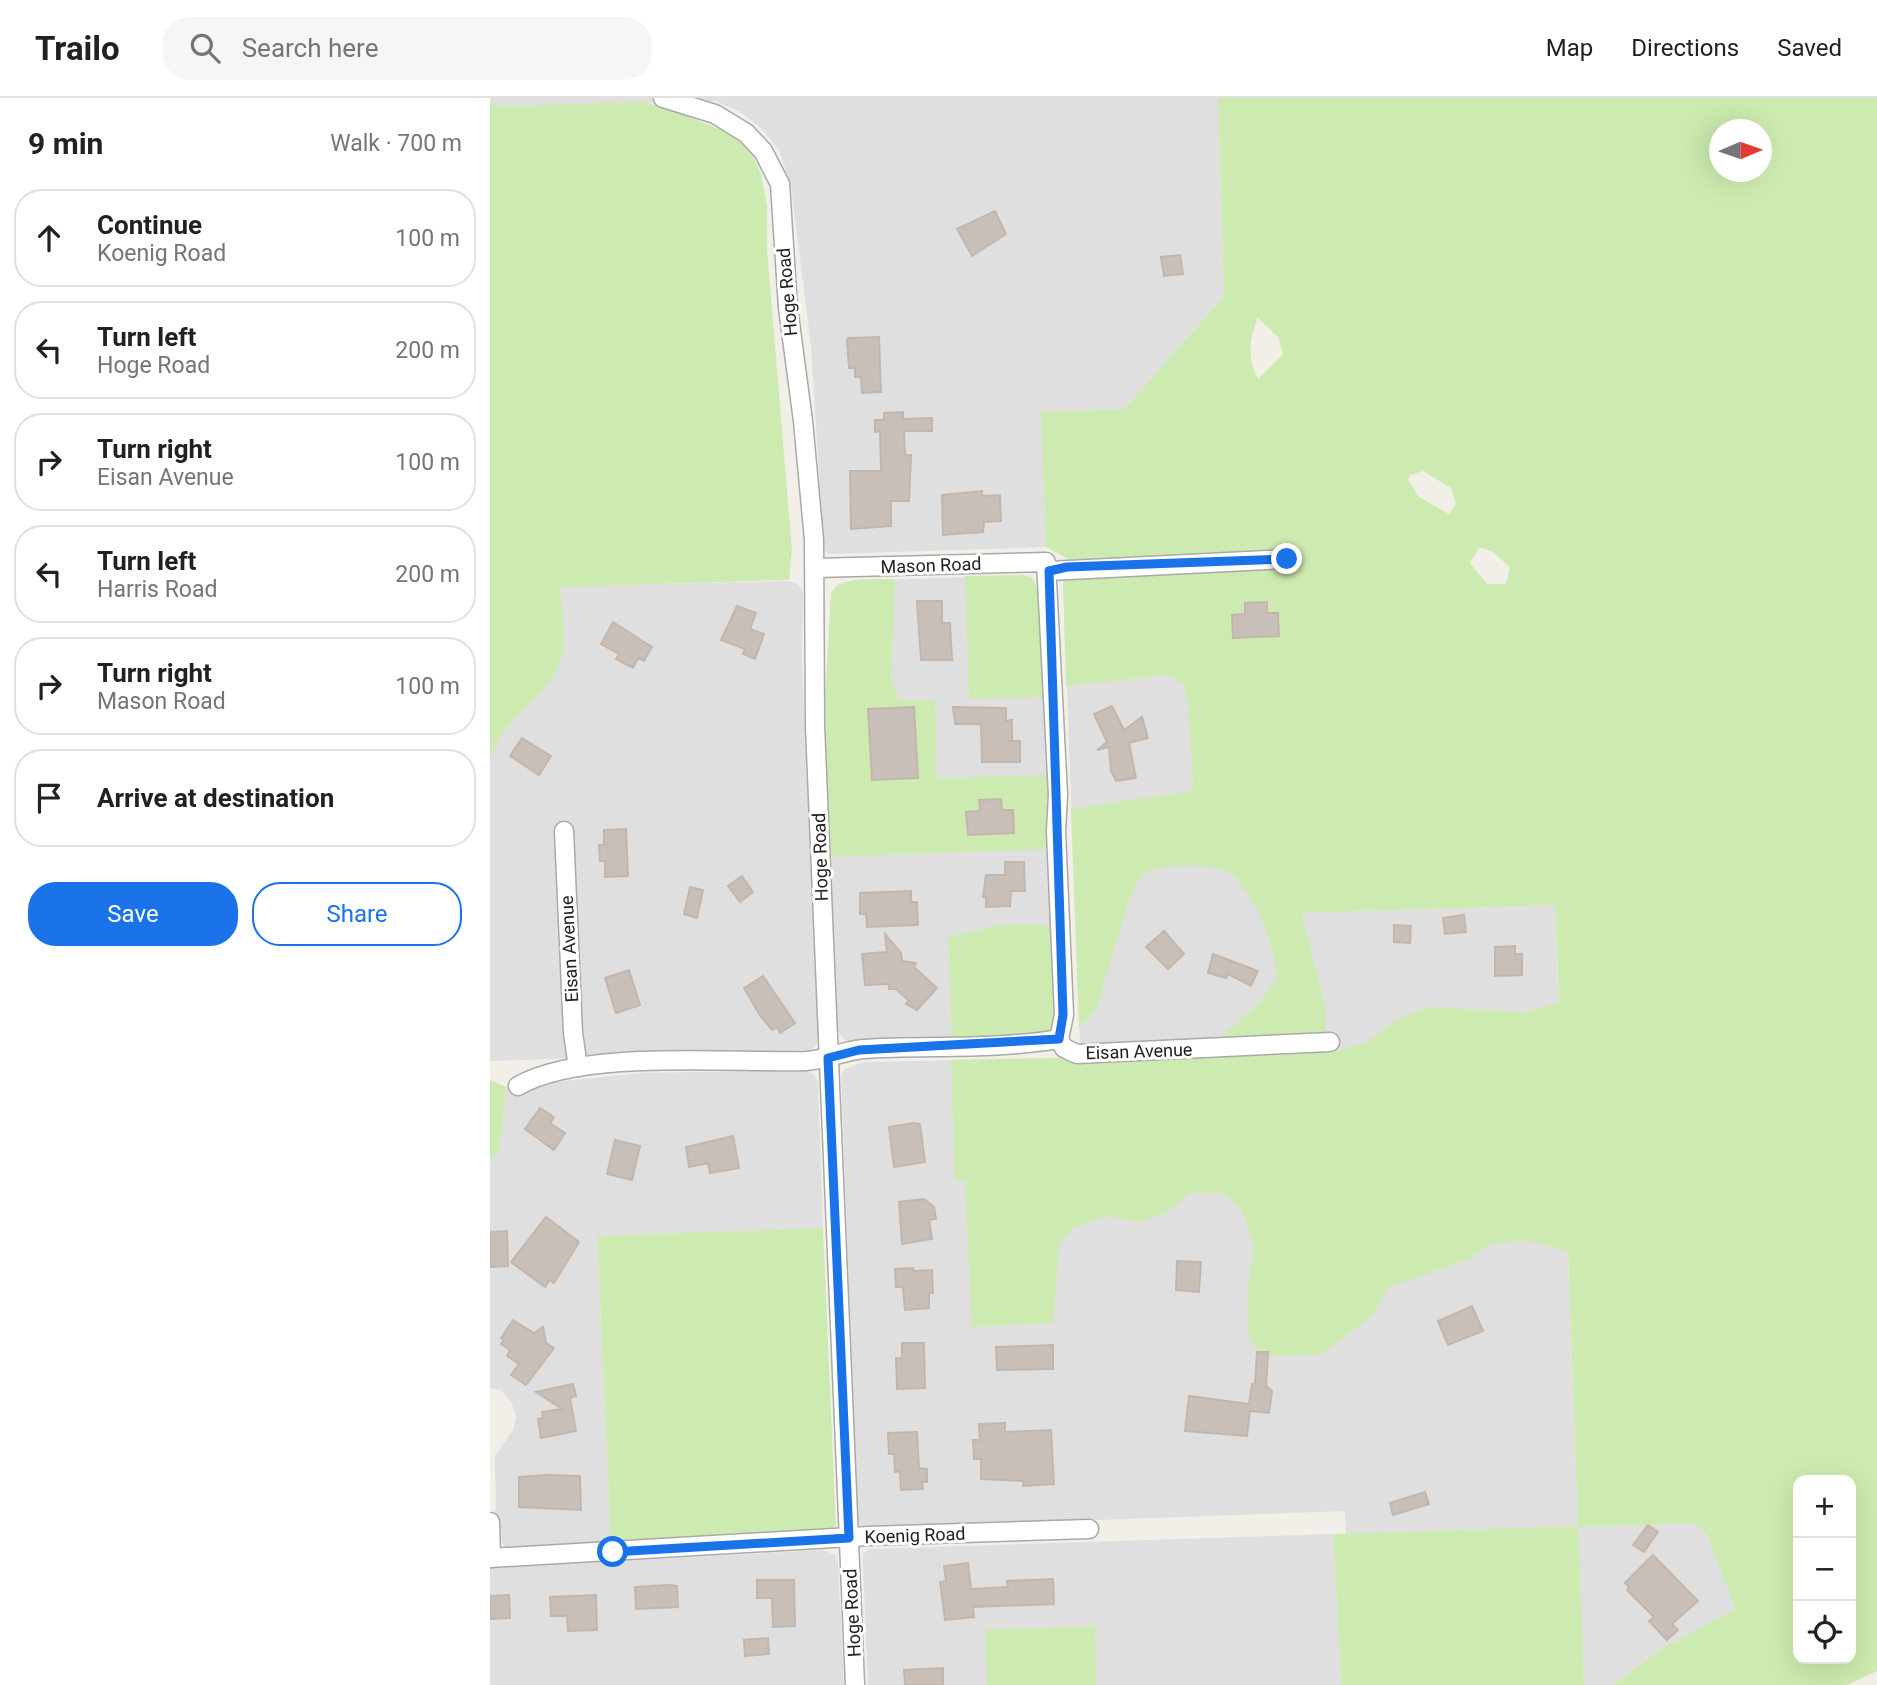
<!DOCTYPE html>
<meta charset="utf-8">
<style>
:root{--surface:#fff;--page:#f6f6f6;--text:#202124;--muted:#757577;--line:#e0e0e0;--accent:#1a73e8}
body{margin:0;font-family:Roboto,sans-serif;background:var(--page);color:var(--text)}
.controls{position:absolute;right:21px;bottom:21px;display:grid;overflow:hidden;border-radius:14px;box-shadow:0 7px 28px #0002}
.controls button{width:63px;height:63px;display:grid;place-items:center;padding:0;border:0;border-bottom:2px solid var(--line);background:var(--surface);color:var(--text);font:35px sans-serif}
.compass{position:absolute;left:1219px;top:21px;width:63px;height:63px;border-radius:50%;background:var(--surface);box-shadow:0 7px 28px #0002;rotate:88deg}
.stop{position:absolute;width:21px;height:21px;margin:-16px;border:5px solid #1a73e8;border-radius:50%;background:#fff}
.stop.end{background:#1a73e8;border-color:#fff;box-shadow:0 2px 7px #0008}
.list{margin:0;padding:0;list-style:none}
h2{display:flex;justify-content:space-between;align-items:center;height:91px;margin:0;padding:0 28px;font-size:30px}
h2 small{font-size:23px;font-weight:400;color:var(--muted)}
.list li{display:grid;grid-template-columns:46px 1fr auto;gap:21px;align-items:center;box-sizing:border-box;height:98px;margin:0 14px 14px;padding:0 14px;border:2px solid var(--line);border-radius:28px}
.list b{display:block;font-size:26px;white-space:nowrap}
.list p{margin:0;font-size:23px;white-space:nowrap;color:var(--muted)}
.list em{font-size:23px;font-style:normal;color:var(--muted)}
.actions{display:flex;gap:14px;padding:21px 28px}
.actions a{flex:1;padding:16px 0;border:2px solid var(--accent);border-radius:28px;text-align:center;font-size:24px;color:var(--accent)}
.actions .main{background:var(--accent);color:#fff}
.icon{flex:none;width:38px;height:38px;fill:none;stroke:currentColor;stroke-width:2;stroke-linecap:round;stroke-linejoin:round}
.map{position:relative;flex:none;width:1387px;height:1587px;overflow:hidden}
header{display:flex;align-items:center;gap:42px;box-sizing:border-box;height:98px;padding:0 35px;background:var(--surface);border-bottom:2px solid var(--line)}
header strong{font-size:33px}
nav{display:flex;gap:38px;margin-inline-start:auto;font-size:24px}
.search{width:490px;height:63px;background:var(--page);display:flex;align-items:center;gap:18px;box-sizing:border-box;padding:0 24px;border-radius:28px;color:var(--muted);font-size:26px}
main{display:flex}
aside{flex:1;background:var(--surface)}
.map>svg:first-child{display:block}
.residential{fill:#e0dfdf}
.grass{fill:#cdebb0;fill-rule:evenodd}
.building{fill:#c7bfb8;stroke:#c4b6ab;stroke-width:2}
.lines{fill:none;stroke-linecap:round;stroke-linejoin:round}
.street-casing{stroke:#a9a9a9;stroke-width:21}
.street{stroke:#fff;stroke-width:18}
.route{stroke:#1a73e8;stroke-width:9}
.labels{text-anchor:middle;dominant-baseline:central;stroke-width:6;stroke-linejoin:round;paint-order:stroke}
.street-label{font-size:18px;fill:#222;stroke:#fff}
</style>
<header>
<strong>Trailo</strong>
<div class="search"><svg class="icon" aria-label="search" viewBox="0 0 24 24"><circle cx="10" cy="10" r="6"/><path d="M15 15l6 6"/></svg>Search here</div>
<nav><a>Map</a><a>Directions</a><a>Saved</a></nav>
</header>
<main>
<aside>
<h2>9 min<small>Walk · 700 m</small></h2>
<ul class="list">
<li><svg class="icon" aria-label="ahead" viewBox="0 0 24 24"><path d="M12 20V5M6 11l6-6 6 6"/></svg><div><b>Continue</b><p>Koenig Road</p></div><em>100 m</em></li>
<li><svg class="icon" aria-label="left" viewBox="0 0 24 24"><path d="M17 20v-9H6M10 6l-5 5 5 5"/></svg><div><b>Turn left</b><p>Hoge Road</p></div><em>200 m</em></li>
<li><svg class="icon" aria-label="right" viewBox="0 0 24 24"><path d="M7 20v-9h11M14 6l5 5-5 5"/></svg><div><b>Turn right</b><p>Eisan Avenue</p></div><em>100 m</em></li>
<li><svg class="icon" aria-label="left" viewBox="0 0 24 24"><path d="M17 20v-9H6M10 6l-5 5 5 5"/></svg><div><b>Turn left</b><p>Harris Road</p></div><em>200 m</em></li>
<li><svg class="icon" aria-label="right" viewBox="0 0 24 24"><path d="M7 20v-9h11M14 6l5 5-5 5"/></svg><div><b>Turn right</b><p>Mason Road</p></div><em>100 m</em></li>
<li><svg class="icon" aria-label="arrive" viewBox="0 0 24 24"><path d="M6 21V4h12l-3 4 3 4H6"/></svg><div><b>Arrive at destination</b></div></li>
</ul>
<div class="actions"><a class="main">Save</a><a>Share</a></div>
</aside>
<div class="map">
<svg width="1387" height="1587" viewBox="0 0 1387 1587">
<rect width="100%" height="100%" fill="#f2efe9"/>
<g class="residential">
<polygon points="0,0 728,0 734,198 634,311 552,314 556,449 339,456 334,452 321,249 301,87 289,52 269,28 249,13 225,3 0,9"/>
<polygon points="800,466 811,815 1065,807 1088,1428 1206,1425 1217,1437 1246,1511 1171,1551 1123,1587 1094,1587 1087,1428 856,1437 855,1413 416,1429 372,1427 368,1423 351,979 355,971 374,964 840,954 840,940 590,947 573,482"/>
<polygon points="532,477 542,480 550,496 568,919 555,938 368,946 356,943 349,935 346,920 335,644 341,495 348,486 359,483"/>
<polygon points="299,483 308,486 313,494 312,563 328,945 322,952 0,963 0,490"/>
<polygon points="315,972 324,976 328,985 333,1130 107,1139 121,1446 17,1451 6,1436 5,1358 24,1330 26,1318 21,1304 11,1292 0,1290 0,1062 9,1053 16,989 151,975"/>
<polygon points="843,1436 851,1587 378,1587 373,1468 373,1457 378,1451"/>
<polygon points="333,1452 346,1457 348,1467 354,1587 0,1587 0,1470"/>
</g>
<g class="grass">
<path d="M728 0H1387V1573L1357 1587H1123L1171 1551 1245 1511 1217 1437 1205 1425 1088 1429 1094 1587H851L843 1436 1088 1428 1078 1154 1036 1142 1001 1146 979 1161 899 1189 880 1219 832 1256 773 1259 759 1241 757 1199 764 1147 751 1110 732 1095H700L675 1116 649 1124 616 1118 581 1131 569 1146 563 1225 482 1229 475 1083 465 1082 461 962 840 954 878 944 906 922 937 909 1034 914 1069 905 1065 807 812 815 835 909V937L728 942 771 903 787 882C783 848 775 819 754 791 750 786 745 778 739 775 713 763 679 767 653 775L640 798 606 912 589 931 581 711 700 693 703 684 698 605 693 585 678 577 576 588 573 482 580 476 799 456 580 462 556 449 551 314 634 311 734 198ZM1230 32H1272V74H1230ZM768 220 788 239 793 256 768 281C757 260 759 241 768 220ZM933 373 961 390 966 406 959 416 929 399 918 382 920 377ZM990 449 1003 454 1020 469 1016 486H997L980 465ZM1308 1382H1361V1561H1308Z"/>
<path d="M0 3 7 8 155 4 188 14 238 35 260 52 271 76 277 107V151L302 452 299 482 70 489C71 506 77 543 72 558 57 605 14 613 0 663Z"/>
<polygon points="532,477 542,480 550,496 554,599 479,601 475,478"/>
<path d="M405 481 401 581 407 598 414 602H445L447 680 558 677 561 751 340 759 335 601 341 495C355 477 383 482 405 481Z"/>
<polygon points="544,826 564,829 566,930 555,938 462,943 458,839 510,827"/>
<polygon points="0,982 16,989 9,1054 0,1062"/>
<polygon points="333,1130 346,1428 337,1434 121,1446 107,1138"/>
<polygon points="605,1528 606,1587 497,1587 495,1532"/>
</g>
<g class="building">
<polygon points="505,113 516,136 482,158 467,131"/>
<polygon points="690,157 693,176 674,178 671,159"/>
<polygon points="389,239 391,294 372,295 371,279 365,279 365,270 359,270 357,243 358,240"/>
<polygon points="413,314 413,321 442,320 442,333 414,333 415,357 421,357 419,403 401,403 401,428 361,431 360,373 391,373 390,333 385,334 385,322 394,322 394,315"/>
<polygon points="492,393 492,398 510,397 511,423 494,424 493,434 453,437 452,397"/>
<polygon points="427,503 452,503 452,525 460,525 462,562 431,562"/>
<polygon points="777,504 777,515 788,515 789,538 743,540 742,517 755,516 755,505"/>
<polygon points="247,508 266,515 260,531 274,536 265,561 253,556 255,551 231,542"/>
<polygon points="123,524 162,549 154,563 148,560 143,570 126,561 129,556 111,546"/>
<polygon points="622,608 634,632 652,619 658,640 639,645 646,680 626,683 621,673 619,649 607,652 617,644 604,616"/>
<polygon points="424,609 428,680 382,682 378,611"/>
<polygon points="463,609 516,610 516,623 522,622 522,643 530,643 530,664 492,664 491,626 465,626"/>
<polygon points="32,640 61,658 49,677 20,658"/>
<polygon points="511,701 512,712 523,712 524,735 478,737 476,714 490,713 489,702"/>
<polygon points="136,731 138,778 115,779 115,763 110,763 109,747 114,747 114,732"/>
<polygon points="515,764 534,764 535,793 521,793 520,808 496,809 496,799 493,799 496,777 515,777"/>
<polygon points="252,778 263,794 250,804 238,788"/>
<polygon points="200,789 213,792 207,820 194,816"/>
<polygon points="421,793 421,804 427,804 428,827 377,829 376,816 370,816 370,795"/>
<polygon points="974,817 976,834 955,836 953,820"/>
<polygon points="904,827 921,828 920,845 904,844"/>
<polygon points="674,833 694,856 678,871 656,849"/>
<polygon points="395,836 411,855 412,863 426,865 424,869 447,890 427,912 416,906 419,903 406,891 399,891 399,886 375,887 372,856 397,854"/>
<polygon points="1025,848 1025,856 1032,856 1032,877 1005,878 1005,849"/>
<polygon points="723,856 768,873 761,888 738,876 736,880 718,875"/>
<polygon points="139,872 150,907 126,915 115,880"/>
<polygon points="273,878 305,925 290,935 287,929 282,932 269,916 254,890"/>
<polygon points="50,1010 64,1019 60,1025 75,1035 64,1052 35,1031"/>
<polygon points="423,1025 430,1026 435,1064 404,1069 399,1029"/>
<polygon points="243,1038 249,1070 220,1075 218,1065 199,1069 196,1049"/>
<polygon points="125,1042 150,1048 142,1082 117,1076"/>
<polygon points="434,1101 444,1109 446,1121 439,1122 442,1141 412,1146 409,1104"/>
<polygon points="56,1119 89,1144 64,1185 60,1182 55,1189 21,1164"/>
<polygon points="17,1133 18,1168 0,1169 0,1134"/>
<polygon points="687,1163 711,1164 709,1194 686,1192"/>
<polygon points="423,1170 424,1173 442,1172 443,1195 439,1195 439,1210 415,1212 413,1189 406,1189 405,1171"/>
<polygon points="982,1208 993,1233 958,1247 948,1223"/>
<polygon points="23,1222 44,1235 53,1229 56,1245 64,1250 36,1287 21,1277 29,1266 17,1258 20,1252 11,1246 14,1242 11,1240"/>
<polygon points="412,1245 434,1245 435,1290 407,1291 406,1260 412,1260"/>
<polygon points="563,1247 563,1271 507,1272 506,1249"/>
<polygon points="767,1254 778,1254 776,1288 782,1293 779,1315 760,1313 757,1338 695,1333 699,1298 759,1306 762,1286 765,1286"/>
<polygon points="83,1286 86,1298 80,1300 86,1333 51,1340 48,1321 53,1320 52,1314 72,1311 46,1294"/>
<polygon points="515,1325 515,1334 561,1332 564,1386 533,1388 533,1383 491,1381 491,1361 484,1361 483,1342 490,1342 489,1326"/>
<polygon points="427,1334 429,1370 437,1371 437,1384 432,1384 433,1391 411,1392 410,1373 405,1374 404,1356 399,1356 398,1335"/>
<polygon points="58,1377 90,1378 91,1412 29,1409 29,1379"/>
<polygon points="935,1394 939,1406 903,1417 900,1405"/>
<polygon points="1158,1427 1168,1434 1154,1454 1143,1447"/>
<polygon points="1163,1457 1208,1503 1182,1526 1188,1532 1177,1542 1159,1523 1164,1519 1137,1492 1139,1489 1135,1485"/>
<polygon points="478,1465 481,1491 518,1489 517,1483 563,1481 564,1506 483,1509 484,1519 455,1522 450,1484 456,1483 454,1468"/>
<polygon points="267,1482 304,1482 305,1528 283,1529 282,1500 267,1500"/>
<polygon points="177,1487 187,1488 188,1509 146,1511 145,1489"/>
<polygon points="19,1497 20,1520 0,1521 0,1498"/>
<polygon points="106,1497 107,1532 78,1533 77,1518 61,1518 60,1499"/>
<polygon points="278,1540 279,1556 255,1558 254,1542"/>
<polygon points="453,1570 453,1587 415,1587 414,1572"/>
</g>
<g class="lines">
<defs>
<g id="street">
<polyline points="173,0 225,16 256,35 273,53 290,86 298,210 313,323 324,442 325,628 365,1587"/>
<polyline points="325,470 556,464 568,697 566,733 574,917 569,941"/>
<polyline points="559,473 797,461"/>
<polyline points="74,733 83,935 88,969"/>
<polyline points="569,941 574,950 587,956 840,944"/>
<path d="M28 988C92 951 239 965 316 963 336 962 353 953 373 951 437 947 505 952 569 941"/>
<polyline points="0,1424 1,1460"/>
<polyline points="0,1460 378,1438 599,1431"/>
</g>
</defs>
<use href="#street" class="street-casing"/>
<use href="#street" class="street"/>
</g>
<g class="lines">
<polyline class="route" points="123,1454 359,1440 338,960 369,952 569,941 573,917 559,473 577,469 797,461"/>
</g>
<g class="labels">
<g class="street-label">
<text transform="translate(297 194) rotate(-95)">Hoge Road</text>
<text transform="translate(441 467) rotate(-2)">Mason Road</text>
<text transform="translate(330 759) rotate(-92)">Hoge Road</text>
<text transform="translate(79 851) rotate(-93)">Eisan Avenue</text>
<text transform="translate(649 953) rotate(-2)">Eisan Avenue</text>
<text transform="translate(425 1437) rotate(-2)">Koenig Road</text>
<text transform="translate(362 1515) rotate(-93)">Hoge Road</text>
</g>
</g>
</svg>
<div class="controls">
<button>+</button>
<button>−</button>
<button><svg class="icon" aria-label="locate" viewBox="0 0 24 24"><circle cx="12" cy="12" r="6"/><path d="M12 2v4M12 18v4M2 12h4M18 12h4"/></svg></button>
</div>
<svg class="compass" viewBox="-18 -18 36 36"><path d="M0-13l5 13h-10z" fill="#e53935"/><path d="M0 13l5-13h-10z" fill="#757577"/></svg>
<div class="stop" style="left:123px;top:1454px"></div>
<div class="stop end" style="left:797px;top:461px"></div>
</div>
</main>
